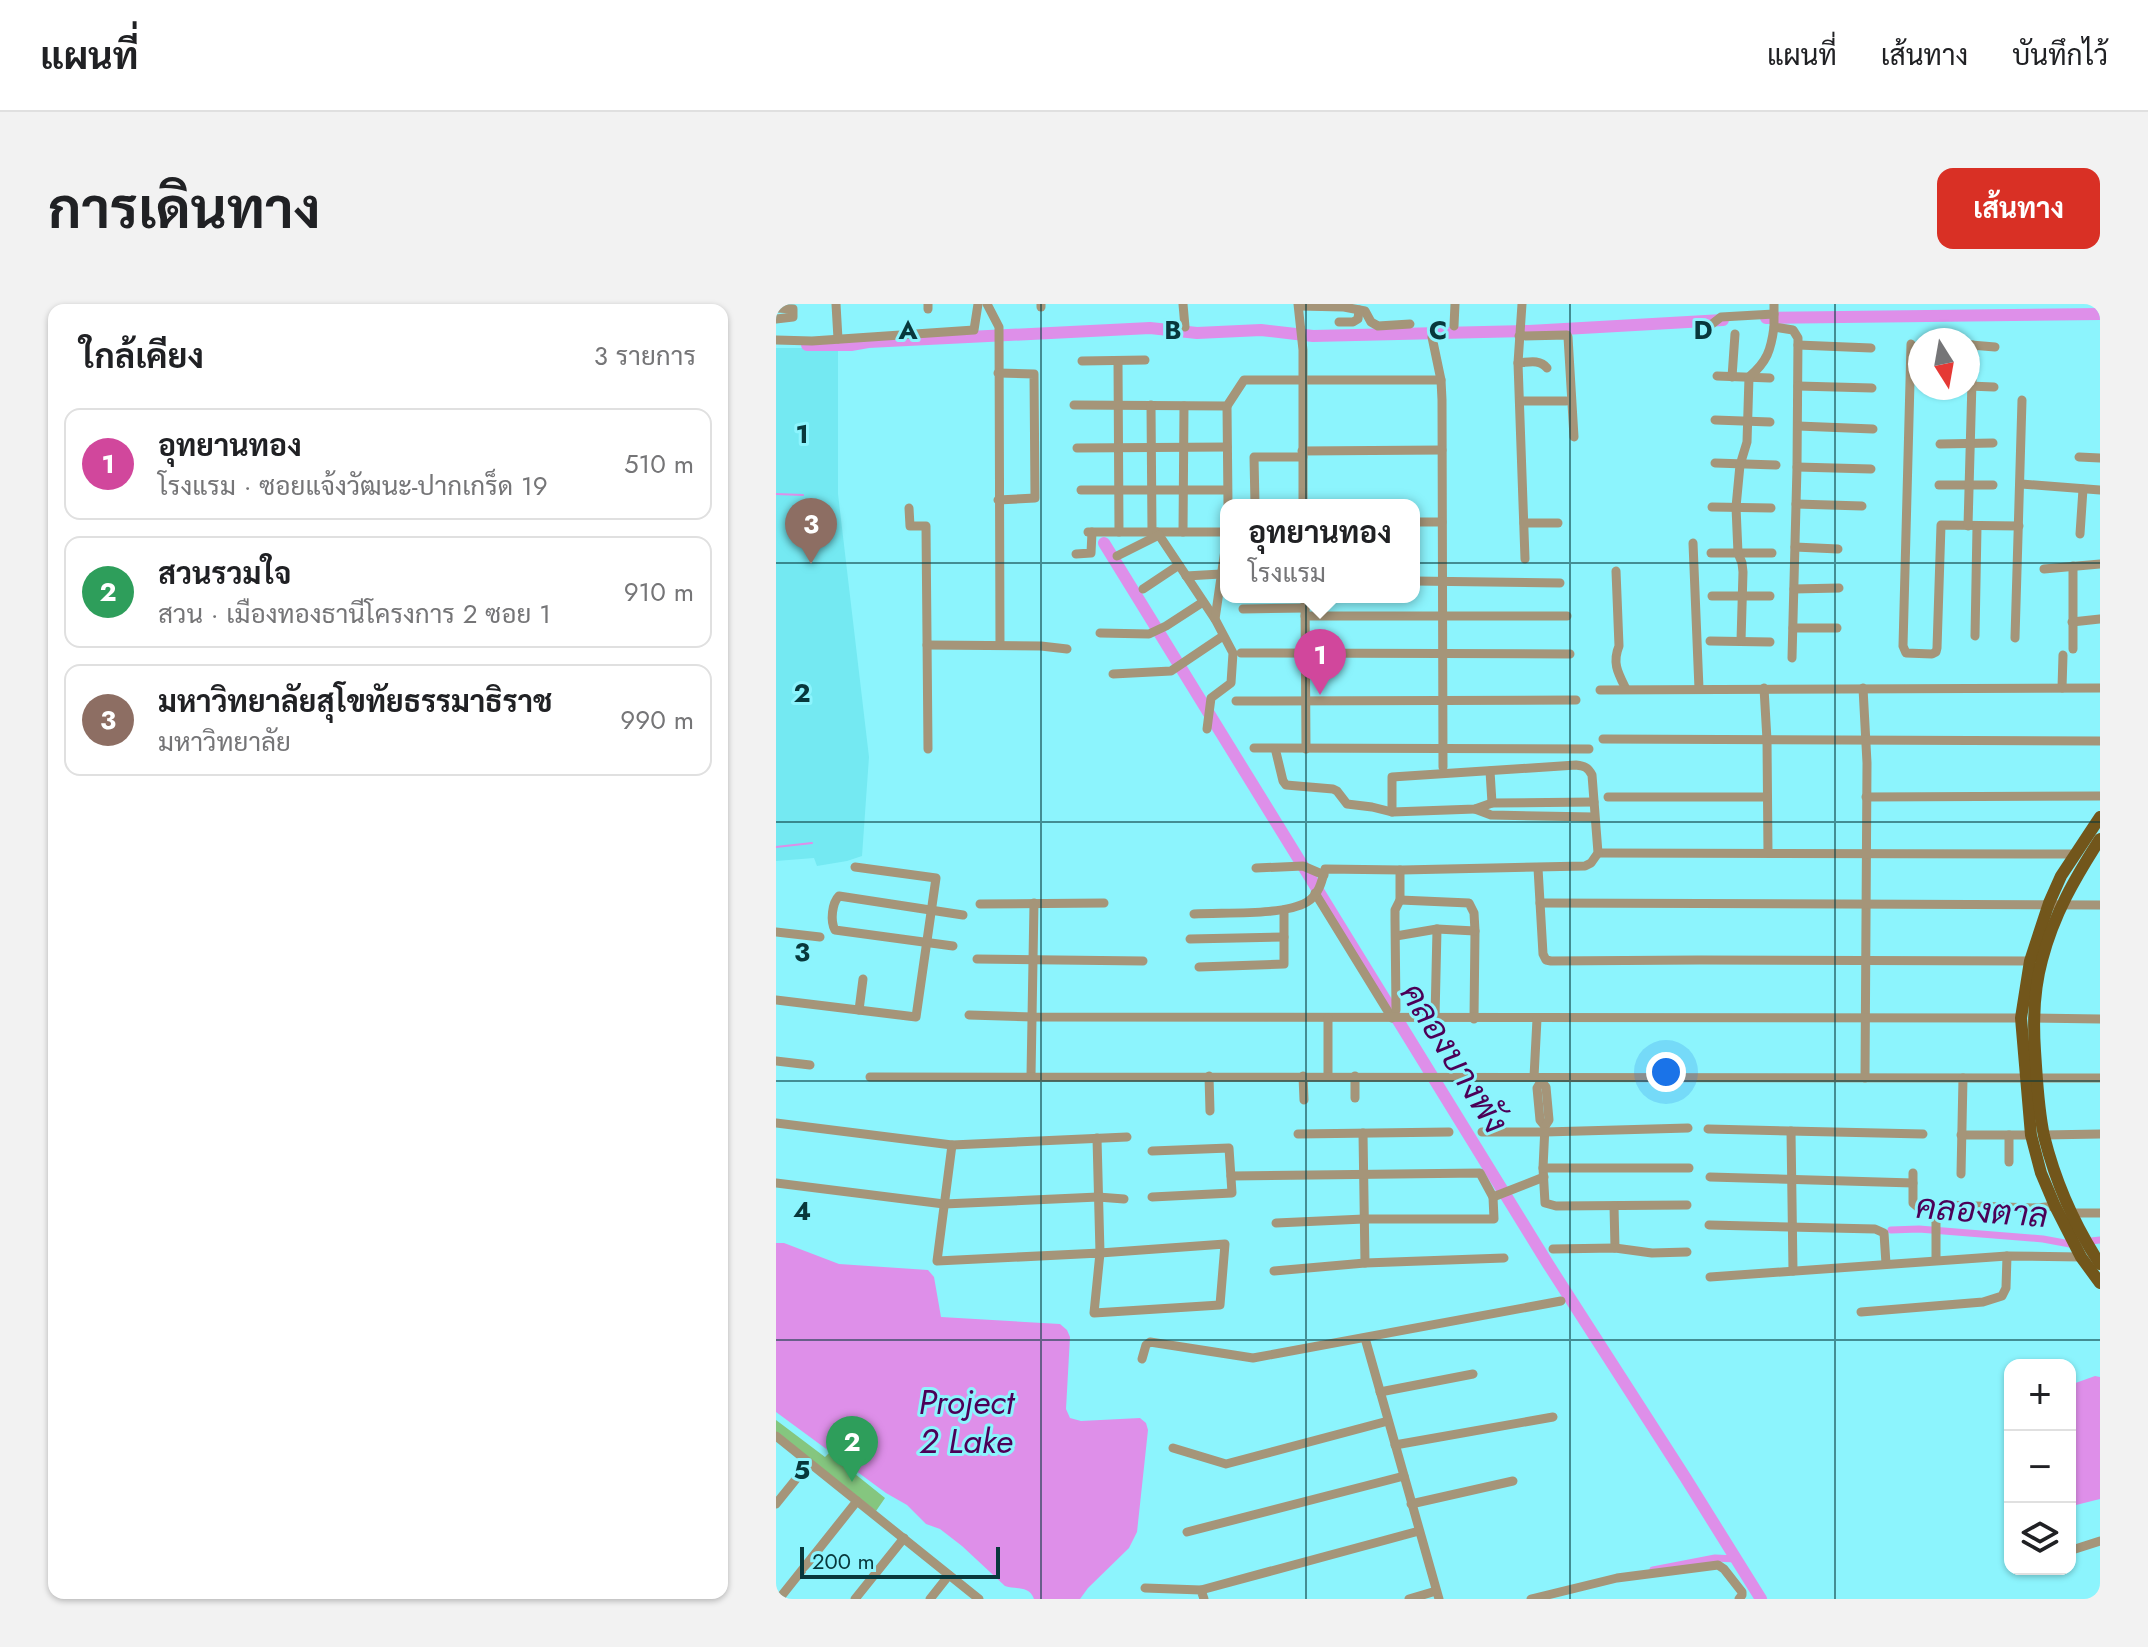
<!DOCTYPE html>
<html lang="th">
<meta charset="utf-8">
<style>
:root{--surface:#fff;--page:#f2f2f2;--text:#202124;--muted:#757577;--line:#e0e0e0;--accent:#d93025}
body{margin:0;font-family:Jost,Sarabun,sans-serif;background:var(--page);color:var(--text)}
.controls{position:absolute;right:24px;bottom:24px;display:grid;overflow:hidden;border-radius:16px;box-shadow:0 2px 6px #0004}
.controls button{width:72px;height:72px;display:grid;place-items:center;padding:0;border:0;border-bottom:2px solid var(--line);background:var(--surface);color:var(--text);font:40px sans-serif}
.compass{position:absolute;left:1132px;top:24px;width:72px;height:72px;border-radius:50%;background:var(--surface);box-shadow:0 2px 6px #0004;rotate:169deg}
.scale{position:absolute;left:24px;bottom:20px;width:200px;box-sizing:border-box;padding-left:8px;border:4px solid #08383c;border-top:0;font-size:22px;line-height:28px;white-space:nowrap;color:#08383c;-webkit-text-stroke:6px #8cf4fd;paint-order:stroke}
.you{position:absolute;left:890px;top:768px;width:28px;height:28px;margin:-20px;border:6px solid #fff;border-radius:50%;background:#1a73e8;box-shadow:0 0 0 12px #1a73e833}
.badge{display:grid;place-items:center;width:52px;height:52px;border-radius:50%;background:var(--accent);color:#fff;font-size:26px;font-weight:700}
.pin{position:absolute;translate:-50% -66px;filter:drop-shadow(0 2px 4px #0008)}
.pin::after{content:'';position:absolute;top:42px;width:28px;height:24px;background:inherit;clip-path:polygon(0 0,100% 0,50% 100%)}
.popup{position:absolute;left:444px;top:195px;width:200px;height:104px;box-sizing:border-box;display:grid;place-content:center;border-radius:16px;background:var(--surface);filter:drop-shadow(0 2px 6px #0005);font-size:26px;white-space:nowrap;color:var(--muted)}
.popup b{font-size:30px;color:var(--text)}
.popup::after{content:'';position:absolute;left:50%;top:100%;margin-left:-16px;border:16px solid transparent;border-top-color:var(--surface)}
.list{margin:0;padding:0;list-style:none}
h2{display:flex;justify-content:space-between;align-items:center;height:104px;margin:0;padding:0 32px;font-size:34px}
h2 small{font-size:26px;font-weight:400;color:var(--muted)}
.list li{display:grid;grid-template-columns:52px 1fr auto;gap:24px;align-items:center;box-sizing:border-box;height:112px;margin:0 16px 16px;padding:0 16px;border:2px solid var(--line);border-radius:16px}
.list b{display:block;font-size:30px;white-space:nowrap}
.list p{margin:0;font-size:26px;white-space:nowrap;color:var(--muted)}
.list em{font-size:26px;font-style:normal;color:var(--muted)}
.icon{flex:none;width:44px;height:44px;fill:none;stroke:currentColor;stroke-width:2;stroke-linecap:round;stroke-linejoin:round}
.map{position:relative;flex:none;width:1324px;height:1295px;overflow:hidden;border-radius:16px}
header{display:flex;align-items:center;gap:48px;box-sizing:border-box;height:112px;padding:0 40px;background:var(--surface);border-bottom:2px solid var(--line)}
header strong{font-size:38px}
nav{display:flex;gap:44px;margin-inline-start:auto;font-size:28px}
.intro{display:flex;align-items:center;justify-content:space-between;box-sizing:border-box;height:192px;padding:0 48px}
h1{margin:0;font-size:56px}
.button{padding:20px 36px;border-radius:16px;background:var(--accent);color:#fff;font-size:28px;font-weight:700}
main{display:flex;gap:48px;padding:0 48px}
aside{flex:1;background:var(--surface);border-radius:16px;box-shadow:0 2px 6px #0004}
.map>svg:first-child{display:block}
.built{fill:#74e9f2}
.green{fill:#85c67f}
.water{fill:#de8fe9}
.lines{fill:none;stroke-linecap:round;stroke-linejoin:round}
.stream{stroke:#de8fe9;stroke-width:2}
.canal{stroke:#de8fe9;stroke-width:7}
.river{stroke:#de8fe9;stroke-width:12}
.minor{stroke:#a59579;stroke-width:9}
.major{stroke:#72561b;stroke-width:12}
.grid{fill:none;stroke:#08383c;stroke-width:2;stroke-opacity:0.55}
.labels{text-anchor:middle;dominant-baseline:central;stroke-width:6;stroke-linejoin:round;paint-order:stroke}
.water-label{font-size:34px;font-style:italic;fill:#4c0057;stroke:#8cf4fd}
.grid-label{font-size:26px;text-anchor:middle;font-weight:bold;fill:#08383c;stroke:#8cf4fd;stroke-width:6;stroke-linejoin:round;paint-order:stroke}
</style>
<header>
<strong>แผนที่</strong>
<nav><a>แผนที่</a><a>เส้นทาง</a><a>บันทึกไว้</a></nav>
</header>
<div class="intro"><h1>การเดินทาง</h1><a class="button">เส้นทาง</a></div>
<main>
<aside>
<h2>ใกล้เคียง<small>3 รายการ</small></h2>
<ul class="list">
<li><span class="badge" style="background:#d1479c">1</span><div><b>อุทยานทอง</b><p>โรงแรม · ซอยแจ้งวัฒนะ-ปากเกร็ด 19</p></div><em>510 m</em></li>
<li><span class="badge" style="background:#2e9e5b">2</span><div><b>สวนรวมใจ</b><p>สวน · เมืองทองธานีโครงการ 2 ซอย 1</p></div><em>910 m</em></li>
<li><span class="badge" style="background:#8d6e63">3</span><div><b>มหาวิทยาลัยสุโขทัยธรรมาธิราช</b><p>มหาวิทยาลัย</p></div><em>990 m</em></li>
</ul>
</aside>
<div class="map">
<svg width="1324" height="1295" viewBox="0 0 1324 1295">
<rect width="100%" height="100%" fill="#8cf4fd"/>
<polygon class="built" points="0,44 62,44 62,190 93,453 86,552 71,557 41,562 38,554 0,557"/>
<polygon class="green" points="0,1116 49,1153 53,1149 109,1194 100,1207 0,1129"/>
<g class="water">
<path d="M0 939H8L63 960 152 966 158 973 165 1013 284 1020 291 1026 294 1033 290 1105 294 1114 305 1117 364 1114 370 1119 372 1126 361 1228 353 1244 312 1284 304 1295H258C253 1281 241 1286 229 1282L186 1242 164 1225 150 1220 131 1201 110 1189 0 1108Z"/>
<polygon points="1319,1072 1324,1073 1324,1195 1300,1201 1295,1197 1294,1181 1294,1081"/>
</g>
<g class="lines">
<g class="stream">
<polyline points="0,190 27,191"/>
<polyline points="0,543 36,539"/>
</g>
<g class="canal">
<polyline points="1115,926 1143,925 1267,935 1294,940"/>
<polyline points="1315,937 1324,936"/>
<polyline points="877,1266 939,1254 960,1255"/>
</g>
<g class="river">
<polyline points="990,14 1324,10"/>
<polyline points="31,41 75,41 92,38 374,24 421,29 485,26 537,32 753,27 947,16"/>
<polyline points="328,239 772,960 909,1173 985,1295"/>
</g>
<g class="minor">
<polyline points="60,0 62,35"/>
<polyline points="211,0 223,23 224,341"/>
<polyline points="265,0 265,3"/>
<polyline points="407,0 409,23"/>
<polyline points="522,0 527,46 527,201"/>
<polyline points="746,0 742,59 749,255"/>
<polyline points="998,0 998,23 1017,26 1022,34 1021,163 1016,354"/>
<polyline points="523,2 568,3 589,7 595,18 602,22 634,20"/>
<polyline points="0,4 17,5 17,13 0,15"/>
<polyline points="152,5 152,0"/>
<polyline points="563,18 577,18 582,15 583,6"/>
<polyline points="936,20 945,13 998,10"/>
<polyline points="678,22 679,0"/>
<polyline points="743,32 791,31 792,33 798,133"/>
<polyline points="656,33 665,76 666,96 667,463"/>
<polyline points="0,36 36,37 198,26 202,0"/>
<polyline points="1135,40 1127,342 1130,349 1156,350 1160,348 1161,344 1165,221 1243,222"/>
<polyline points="1022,41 1095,44"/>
<polyline points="1195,41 1219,43"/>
<polyline points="306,57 369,56"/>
<polyline points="342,57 343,228"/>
<path d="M742 59C753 58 764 55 771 64"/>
<polyline points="941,72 994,74"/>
<polyline points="956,73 959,30"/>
<polyline points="1022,82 1096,84"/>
<polyline points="1193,82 1218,83"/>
<polyline points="744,97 790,97"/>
<polyline points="298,101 451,102 468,76 665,76"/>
<polyline points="375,101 376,228"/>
<polyline points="451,102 452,201"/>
<polyline points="939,116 994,118"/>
<polyline points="1022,122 1097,125"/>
<polyline points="1164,140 1217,139"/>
<polyline points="301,144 451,143"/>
<polyline points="526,147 666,146"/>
<polyline points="1303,153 1324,154"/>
<polyline points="939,159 1000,161"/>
<polyline points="1021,163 1095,165"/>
<polyline points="1245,180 1324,186"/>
<polyline points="1163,181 1217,181"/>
<polyline points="305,186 451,186"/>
<polyline points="222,196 259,194 258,70 222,69"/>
<polyline points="1020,200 1086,202"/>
<polyline points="479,201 478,153 527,153"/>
<polyline points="936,203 995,204"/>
<polyline points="133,204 134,222 150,222 152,445"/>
<polyline points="638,218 666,218"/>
<polyline points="748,219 782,219"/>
<polyline points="1192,222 1197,41"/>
<polyline points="312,228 450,228"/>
<polyline points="381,228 439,315 457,349 455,379 435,394 431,425"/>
<polyline points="407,228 408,102"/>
<polyline points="1304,230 1307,185"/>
<polyline points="917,239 923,385"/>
<polyline points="1019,243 1062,245"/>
<polyline points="935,249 996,249"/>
<polyline points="300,250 315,249 316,228"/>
<polyline points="341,252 383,231"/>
<polyline points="1268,265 1324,260"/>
<path d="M840 267 843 342C836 359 842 369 850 385"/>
<polyline points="410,272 445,270"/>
<polyline points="638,277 784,279"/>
<polyline points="367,285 403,261"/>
<polyline points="1018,285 1063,284"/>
<polyline points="936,292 994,292"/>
<polyline points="529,293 530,445"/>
<polyline points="467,305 529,304"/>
<polyline points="529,312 791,312"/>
<polyline points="439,315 450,239"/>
<polyline points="1296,318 1324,315"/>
<polyline points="1017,324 1061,324"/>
<polyline points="324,329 373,330 390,322 427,298"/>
<polyline points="1199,332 1201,223"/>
<polyline points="1239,334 1246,96"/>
<polyline points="934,337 994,338"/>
<path d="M965 337 967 268 966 259 962 249 960 203 964 161 971 138 973 73C991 58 995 46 998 23"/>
<polyline points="151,341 265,342 291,345"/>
<polyline points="1297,345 1297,262"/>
<polyline points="465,349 794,350"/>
<polyline points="337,370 395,367 447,332"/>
<polyline points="988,384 991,436 992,549"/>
<polyline points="1087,384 1091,459 1089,774"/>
<polyline points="1286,384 1287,351"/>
<polyline points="824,386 1324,384"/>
<polyline points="460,397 800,396"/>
<polyline points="827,435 1324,437"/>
<polyline points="478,444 813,445"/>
<polyline points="500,448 507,477 510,481 557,485 561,487 571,500 596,503 616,508 699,505 716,499 818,498"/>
<polyline points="714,467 716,499"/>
<polyline points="832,493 991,493"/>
<polyline points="1090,493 1324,492"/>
<polyline points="699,505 715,511 818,513"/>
<polyline points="822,549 1300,550"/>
<polyline points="480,564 527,562 548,571"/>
<polyline points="762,564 767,650 770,656 775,657 923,656 1254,657"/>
<polyline points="539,589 616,714"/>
<polyline points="624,596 693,599 698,609 699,627 698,715"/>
<polyline points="764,599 1324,601"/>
<polyline points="204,600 328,599"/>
<path d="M418 610C447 608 508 612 531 598 543 591 546 577 549 565L626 566 809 562 815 559 822 549 816 471C812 463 808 462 800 461L616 473V508"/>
<polyline points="0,628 44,633"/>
<polyline points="620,632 661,625 699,627"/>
<polyline points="414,635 508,633"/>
<path d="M177 642 59 626C54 617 56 599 63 592L187 611"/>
<polyline points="201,655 367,657"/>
<polyline points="423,663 508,660 508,606"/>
<polyline points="0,696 140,713 160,574 79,563"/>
<polyline points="83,706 87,675"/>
<polyline points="620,706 619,615 619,606 624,596 624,566"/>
<polyline points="193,711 257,713 1245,714"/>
<polyline points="552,714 552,772"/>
<polyline points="659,714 661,625"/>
<polyline points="1257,714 1324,715"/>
<polyline points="0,757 34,761"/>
<polyline points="255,772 258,599"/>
<polyline points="433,772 434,807"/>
<polyline points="527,772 528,796"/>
<polyline points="579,772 579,794"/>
<polyline points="94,773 1249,774"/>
<polyline points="758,773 761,715"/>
<polyline points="767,774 761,784 764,816 769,822"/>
<polyline points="1260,774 1324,774"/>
<polyline points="766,778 770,783 773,816 769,822 767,864 769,899 780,902 911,901"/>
<polyline points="0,819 176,841 351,833"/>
<polyline points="932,825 1147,830"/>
<polyline points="1015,827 1017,967"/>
<polyline points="706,828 769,828 912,824"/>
<polyline points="587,829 589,959"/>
<polyline points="522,830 673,828"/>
<polyline points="1185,831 1255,831"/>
<polyline points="1268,831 1324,830"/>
<polyline points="176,841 161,957 324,949 449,940 444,1001 318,1009 324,949 321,834"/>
<polyline points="1233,858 1233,831"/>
<polyline points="767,864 913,864"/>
<polyline points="1137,869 1137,899 1143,904 1154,904 1160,910 1160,956"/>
<polyline points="1185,870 1187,774"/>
<polyline points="455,872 704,869 717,893 718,915 588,915 500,919"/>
<polyline points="934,873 1137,879"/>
<polyline points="0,879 168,900 322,893 348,895"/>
<polyline points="376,893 456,889 453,844 376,847"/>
<polyline points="717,893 768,873"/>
<polyline points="1169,901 1261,904 1279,902"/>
<polyline points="838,902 839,944"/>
<polyline points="1296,909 1324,909"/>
<polyline points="933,921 1099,925 1108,929 1110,960"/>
<polyline points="777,945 839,944 876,949 911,948"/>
<polyline points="498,967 589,959 728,954"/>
<polyline points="934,973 1231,952 1305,953"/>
<polyline points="1085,1008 1207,998 1226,992 1230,984 1231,952"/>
<polyline points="589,1034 663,1295"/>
<polyline points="366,1055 370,1041 374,1038 477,1054 785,997"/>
<polyline points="604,1088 697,1070"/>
<polyline points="0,1132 203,1295"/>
<polyline points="619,1141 777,1113"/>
<polyline points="397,1144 450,1160 612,1117"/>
<polyline points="0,1200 33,1159"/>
<polyline points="635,1200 737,1177"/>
<polyline points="411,1228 628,1172"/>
<polyline points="1296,1246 1324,1237"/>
<polyline points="369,1284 425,1286 428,1295"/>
<polyline points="425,1286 643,1227"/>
<polyline points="3,1295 81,1197"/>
<polyline points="79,1295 128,1234"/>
<polyline points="154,1295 173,1271"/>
<polyline points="633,1295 660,1287"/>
<polyline points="755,1295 841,1274 942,1261 948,1265 966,1288 966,1291 963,1295"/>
</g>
<g class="major">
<polyline points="1324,513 1285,572 1273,599 1254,657 1245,714 1255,831 1265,869 1279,902 1305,953 1324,979"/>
<path d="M1324 535C1299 574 1278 610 1266 656 1258 685 1257 717 1259 747 1261 775 1262 804 1268 832 1279 876 1299 922 1324 960"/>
</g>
</g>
<path class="grid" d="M265 0V1295M530 0V1295M794 0V1295M1059 0V1295M0 259H1324M0 518H1324M0 777H1324M0 1036H1324"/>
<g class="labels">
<g class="water-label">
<text transform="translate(678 754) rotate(58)">คลองบางพัง</text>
<text transform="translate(1206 907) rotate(4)">คลองตาล</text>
<text x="190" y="1098">Project<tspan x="190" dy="39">2 Lake</tspan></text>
</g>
</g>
<g class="grid-label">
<text x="132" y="35">A</text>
<text x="397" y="35">B</text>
<text x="662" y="35">C</text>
<text x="927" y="35">D</text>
<text x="26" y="139">1</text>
<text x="26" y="398">2</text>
<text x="26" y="657">3</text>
<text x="26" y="916">4</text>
<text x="26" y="1175">5</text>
</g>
</svg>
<div class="controls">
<button>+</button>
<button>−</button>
<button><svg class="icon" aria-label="layers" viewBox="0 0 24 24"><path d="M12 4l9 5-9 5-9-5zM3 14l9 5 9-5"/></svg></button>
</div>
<svg class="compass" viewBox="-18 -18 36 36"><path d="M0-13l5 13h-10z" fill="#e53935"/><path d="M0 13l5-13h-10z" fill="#757577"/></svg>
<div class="scale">200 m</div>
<div class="you"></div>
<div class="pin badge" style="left:544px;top:391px;background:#d1479c">1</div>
<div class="popup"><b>อุทยานทอง</b>โรงแรม</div>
<div class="pin badge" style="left:76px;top:1178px;background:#2e9e5b">2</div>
<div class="pin badge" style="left:35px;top:260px;background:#8d6e63">3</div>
</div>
</main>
